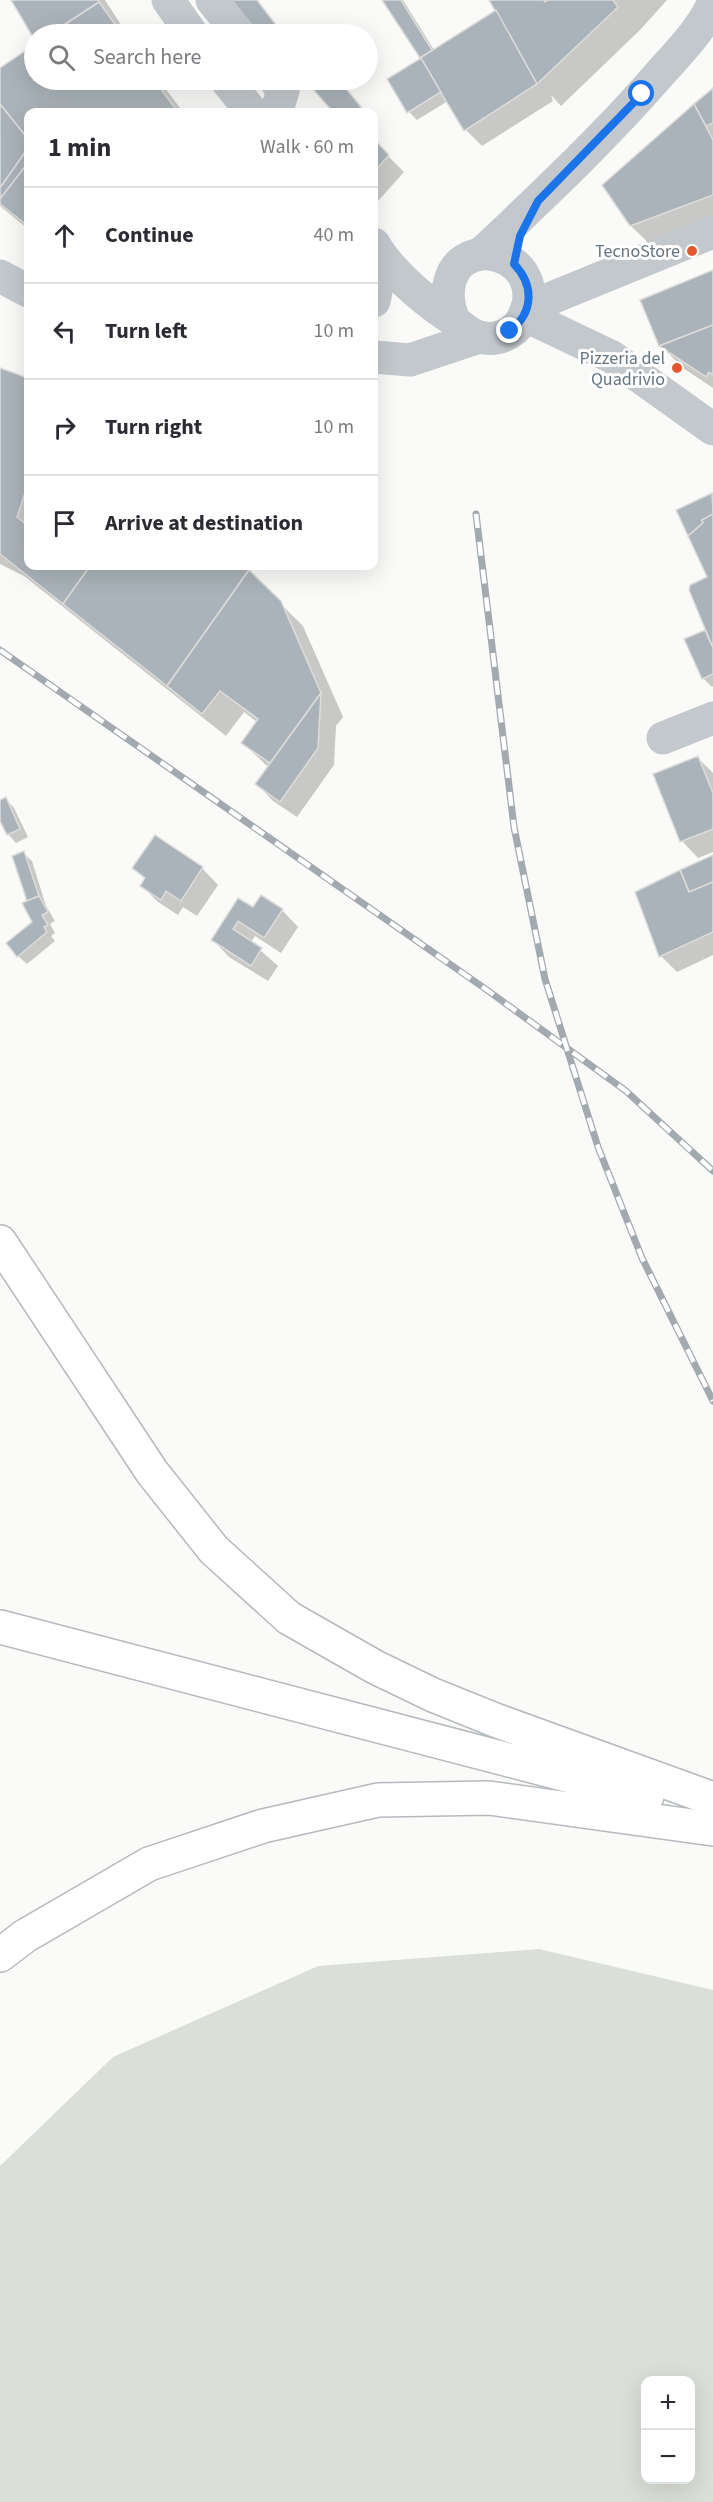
<!DOCTYPE html>
<meta charset="utf-8">
<style>
:root{--surface:#fff;--page:#f7f7f7;--text:#2b2b33;--muted:#7c7c81;--line:#e1e1e2}
body{margin:0;font-family:"Source Sans 3",sans-serif;background:var(--page);color:var(--text)}
.controls{position:absolute;right:18px;bottom:18px;display:grid;overflow:hidden;border-radius:12px;box-shadow:0 6px 24px #0002}
.controls button{width:54px;height:54px;display:grid;place-items:center;padding:0;border:0;border-bottom:2px solid var(--line);background:var(--surface);color:var(--text);font:30px sans-serif}
.stop{position:absolute;width:18px;height:18px;margin:-14px;border:4px solid #1a73e8;border-radius:50%;background:#fff}
.stop.end{background:#1a73e8;border-color:#fff;box-shadow:0 2px 6px #0008}
.list{margin:0;padding:0;list-style:none}
h2{display:flex;justify-content:space-between;align-items:center;height:78px;margin:0;padding:0 24px;font-size:26px}
h2 small{font-size:20px;font-weight:400;color:var(--muted)}
.list li{display:grid;grid-template-columns:39px 1fr auto;gap:18px;align-items:center;box-sizing:border-box;height:96px;padding:0 24px;border-top:2px solid var(--line)}
.list b{display:block;font-size:22px;white-space:nowrap}
.list em{font-size:20px;font-style:normal;color:var(--muted)}
.icon{flex:none;width:33px;height:33px;fill:none;stroke:currentColor;stroke-width:2;stroke-linecap:round;stroke-linejoin:round}
.map{position:relative;flex:none;width:713px;height:2502px;overflow:hidden}
.search{position:absolute;background:var(--surface);box-shadow:0 6px 24px #0002;left:24px;top:24px;width:354px;height:66px;display:flex;align-items:center;gap:15px;box-sizing:border-box;padding:0 21px;border-radius:33px;color:var(--muted);font-size:22px}
.panel{position:absolute;background:var(--surface);box-shadow:0 6px 24px #0002;left:24px;top:108px;width:354px;height:462px;border-radius:12px}
.map>svg:first-child{display:block}
.green{fill:#dadfd7;fill-rule:evenodd}
.shadow{fill:#0003}
.building{fill:#aab3b9;stroke:#dcdcda;stroke-width:1.5}
.lines{fill:none;stroke-linecap:round;stroke-linejoin:round}
.major-casing{stroke:#b5babe;stroke-width:36}
.minor{stroke:#c3c8cc;stroke-width:33}
.major{stroke:#fff;stroke-width:33}
.rail-casing{stroke:#a2aab0;stroke-width:7}
.rail{stroke:#fff;stroke-width:4.5;stroke-dasharray:14;stroke-linecap:butt}
.route{stroke:#1a73e8;stroke-width:8}
.poi-dot{fill:#e4572e;stroke:#fff;stroke-width:2}
.labels{text-anchor:middle;dominant-baseline:central;stroke-width:6;stroke-linejoin:round;paint-order:stroke}
.poi-label{font-size:18px;fill:#657683;stroke:#fff;text-anchor:end}
</style>
<div class="map">
<svg width="713" height="2502" viewBox="0 0 713 2502">
<rect width="100%" height="100%" fill="#fafaf8"/>
<path class="green" d="M539 1949 713 1990V2502H0V2166L113 2057 318 1966ZM646 2380H690V2480H646Z"/>
<g class="shadow">
<polygon points="13,0 105,0 127,34 34,36"/>
<polygon points="221,0 257,0 284,34 228,34"/>
<polygon points="384,0 403,0 434,50 497,11 491,0 667,0 640,30 561,106 551,95 553,101 482,146 466,130 448,101 417,120 409,112 426,64"/>
<polygon points="34,47 34,80 159,80 183,112 28,112 28,229 0,206 0,70"/>
<polygon points="307,80 339,80 366,112 335,112"/>
<polygon points="713,90 713,231 658,252 631,226 604,185"/>
<polygon points="374,142 404,172 378,201 374,197"/>
<polygon points="713,272 713,388 683,368 660,345"/>
<polygon points="0,370 28,380 28,566 242,566 303,626 343,717 336,726 334,765 297,817 273,801 257,784 269,768 243,743 257,722 244,712 226,736 24,576 0,564"/>
<polygon points="713,494 713,686 712,687 703,678 686,640 705,632 711,637 709,578 678,511"/>
<polygon points="698,758 713,773 713,852 698,858 682,841 655,775"/>
<polygon points="6,799 14,808 28,837 16,843 8,834 0,817 0,802"/>
<polygon points="23,853 32,861 46,906 55,921 50,924 55,933 51,936 55,941 27,964 18,956 34,923 28,902"/>
<polygon points="713,857 713,955 677,972 661,956"/>
<polygon points="134,868 202,868 218,885 197,916 183,907 178,915 158,902 142,886 146,880"/>
<polygon points="238,900 254,909 282,910 298,927 281,953 255,936 251,942 278,966 268,981 229,957 213,940"/>
</g>
<g class="building">
<polygon points="11,0 98,0 99,2 50,34 34,34 34,39"/>
<polygon points="218,0 257,0 283,34 226,34"/>
<polygon points="382,0 401,0 432,50 420,58"/>
<polygon points="489,0 544,0 545,2 548,0 613,0 618,7 537,84"/>
<polygon points="99,2 122,34 50,34"/>
<polygon points="496,10 537,84 464,131 420,58"/>
<polygon points="34,45 34,80 154,80 175,108 169,112 28,112 28,139 0,104 0,68"/>
<polygon points="421,58 441,92 407,113 387,79"/>
<polygon points="305,80 339,80 361,107 356,112 333,112"/>
<polygon points="713,88 713,123 706,126 694,104"/>
<polygon points="0,104 28,139 28,148 0,188"/>
<polygon points="694,104 713,140 713,195 630,226 602,185"/>
<polygon points="374,139 389,155 374,172"/>
<polygon points="28,148 28,163 0,199 0,188"/>
<polygon points="28,163 28,226 0,204 0,199"/>
<polygon points="713,270 713,325 659,346 640,300"/>
<polygon points="713,325 713,375 709,372 706,377 659,346"/>
<polygon points="0,368 28,378 28,484 17,517 28,526 28,566 90,566 63,604 0,554"/>
<polygon points="712,493 713,514 702,520 703,523 688,536 676,510"/>
<polygon points="713,514 713,648 689,590 690,585 707,577 688,536 703,523 702,520"/>
<polygon points="90,566 244,566 249,570 167,686 63,604"/>
<polygon points="249,570 281,601 321,693 270,763 241,743 258,719 220,691 202,714 167,686"/>
<polygon points="705,630 713,648 713,674 702,679 684,639"/>
<polygon points="321,693 318,748 280,802 255,784"/>
<polygon points="698,756 713,793 713,829 680,842 653,774"/>
<polygon points="6,797 20,829 7,835 0,821 0,800"/>
<polygon points="155,835 203,867 181,901 166,891 161,900 140,886 145,878 132,868"/>
<polygon points="24,851 39,896 27,901 12,856"/>
<polygon points="713,855 713,882 689,892 680,870"/>
<polygon points="680,870 689,892 713,882 713,932 659,957 635,892"/>
<polygon points="261,895 283,909 264,938 238,921 233,929 262,948 251,966 211,940 238,898 253,907"/>
<polygon points="39,896 48,912 42,915 48,925 44,927 47,932 17,957 6,943 32,922 22,903"/>
</g>
<g class="lines">
<defs>
<g id="major">
<polyline points="0,1242 152,1472 214,1550 289,1618 375,1667 433,1695 495,1720 713,1799"/>
<polyline points="0,1627 647,1796"/>
<polyline points="0,1955 25,1936 149,1864 263,1826 378,1800 489,1798 713,1829"/>
</g>
</defs>
<use href="#major" class="major-casing"/>
<g class="minor">
<polyline points="168,0 192,34"/>
<polyline points="212,0 239,34"/>
<polyline points="226,80 252,112"/>
<polyline points="275,80 283,91 276,112"/>
<path d="M374 244C389 270 420 297 445 314 457 321 465 333 479 337 527 349 550 279 504 258 497 255 488 253 481 254 448 259 443 292 453 318"/>
<path d="M481 254C542 196 602 140 657 77 677 54 700 32 713 4"/>
<polyline points="0,276 28,291"/>
<path d="M374 301C379 282 379 266 375 246"/>
<polyline points="526,311 554,297 713,232"/>
<polyline points="524,315 612,357 713,429"/>
<polyline points="374,357 410,360 479,337"/>
<polyline points="663,738 713,718"/>
</g>
<use href="#major" class="major"/>
<defs>
<g id="rail">
<polyline points="476,514 514,827 545,979 598,1147 642,1258 713,1401"/>
<polyline points="0,650 487,990 626,1091 713,1171"/>
</g>
</defs>
<use href="#rail" class="rail-casing"/>
<use href="#rail" class="rail"/>
</g>
<g class="lines">
<path class="route" d="M510 331C533 313 535 286 514 264L520 236 538 201 642 94"/>
</g>
<g class="poi-dot">
<circle cx="692" cy="251" r="6"/>
<circle cx="677" cy="368" r="6"/>
</g>
<g class="labels">
<g class="poi-label">
<text x="680" y="251">TecnoStore</text>
<text x="665" y="358">Pizzeria del<tspan x="665" dy="21">Quadrivio</tspan></text>
</g>
</g>
</svg>
<div class="controls">
<button>+</button>
<button>−</button>
</div>
<div class="stop" style="left:642px;top:94px"></div>
<div class="stop end" style="left:510px;top:331px"></div>
<div class="search"><svg class="icon" aria-label="search" viewBox="0 0 24 24"><circle cx="10" cy="10" r="6"/><path d="M15 15l6 6"/></svg>Search here</div>
<section class="panel">
<h2>1 min<small>Walk · 60 m</small></h2>
<ul class="list">
<li><svg class="icon" aria-label="ahead" viewBox="0 0 24 24"><path d="M12 20V5M6 11l6-6 6 6"/></svg><div><b>Continue</b></div><em>40 m</em></li>
<li><svg class="icon" aria-label="left" viewBox="0 0 24 24"><path d="M17 20v-9H6M10 6l-5 5 5 5"/></svg><div><b>Turn left</b></div><em>10 m</em></li>
<li><svg class="icon" aria-label="right" viewBox="0 0 24 24"><path d="M7 20v-9h11M14 6l5 5-5 5"/></svg><div><b>Turn right</b></div><em>10 m</em></li>
<li><svg class="icon" aria-label="arrive" viewBox="0 0 24 24"><path d="M6 21V4h12l-3 4 3 4H6"/></svg><div><b>Arrive at destination</b></div></li>
</ul>
</section>
</div>
